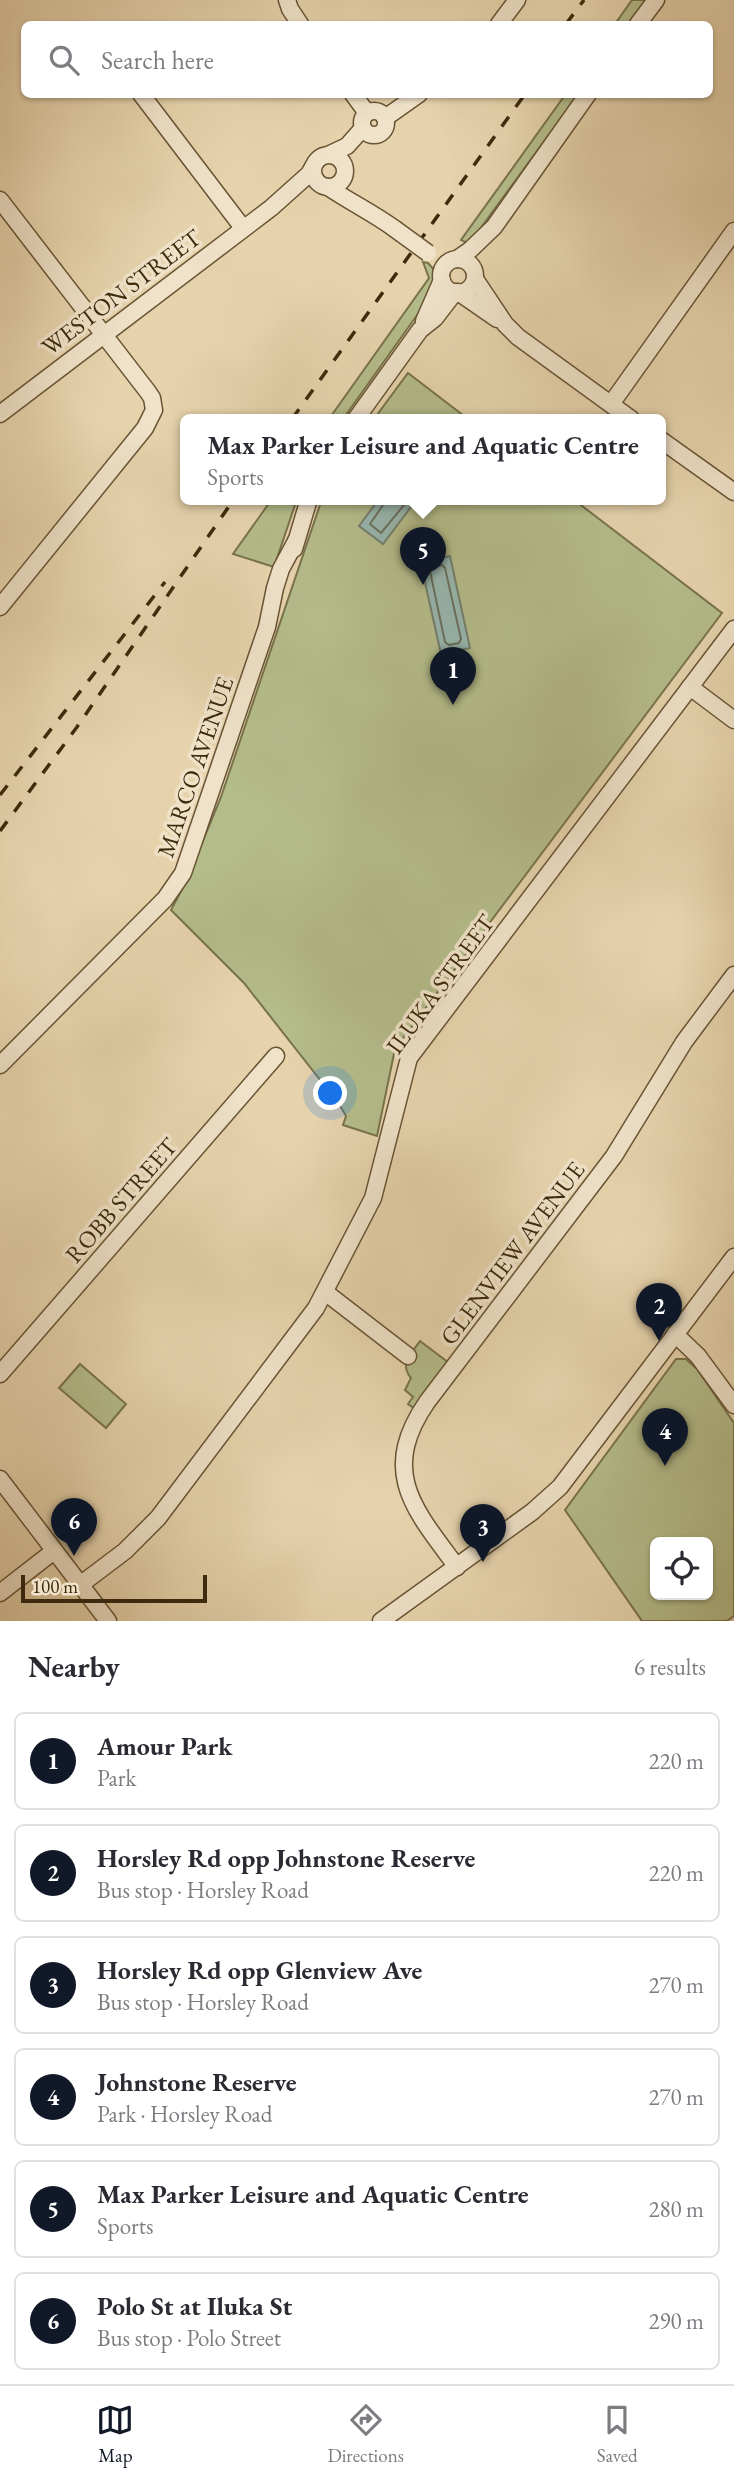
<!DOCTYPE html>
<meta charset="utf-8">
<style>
:root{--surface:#fff;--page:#f2f2f3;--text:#2b2b33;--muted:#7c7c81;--line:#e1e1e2;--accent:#111827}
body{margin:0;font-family:"EB Garamond",serif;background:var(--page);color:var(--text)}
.controls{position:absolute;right:21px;bottom:21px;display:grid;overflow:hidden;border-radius:10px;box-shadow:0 2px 5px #0004}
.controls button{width:63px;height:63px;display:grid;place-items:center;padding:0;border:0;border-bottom:2px solid var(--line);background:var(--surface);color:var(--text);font:35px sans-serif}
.scale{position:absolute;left:21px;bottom:18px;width:186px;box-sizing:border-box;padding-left:7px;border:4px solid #3e2a0c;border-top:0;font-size:19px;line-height:24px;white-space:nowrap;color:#3e2a0c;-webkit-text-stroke:5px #efe2c9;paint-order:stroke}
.you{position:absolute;left:331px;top:1094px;width:24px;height:24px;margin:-18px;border:5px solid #fff;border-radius:50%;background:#1a73e8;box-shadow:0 0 0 10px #1a73e833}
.badge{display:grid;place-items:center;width:46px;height:46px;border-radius:50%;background:var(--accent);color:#fff;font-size:23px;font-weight:700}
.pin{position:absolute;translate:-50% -58px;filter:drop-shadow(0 2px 4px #0008)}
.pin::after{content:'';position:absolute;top:37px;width:24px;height:21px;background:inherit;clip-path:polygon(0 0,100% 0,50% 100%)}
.popup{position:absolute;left:180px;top:414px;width:486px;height:91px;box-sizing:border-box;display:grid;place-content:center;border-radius:10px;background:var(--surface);filter:drop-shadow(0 2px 5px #0005);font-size:23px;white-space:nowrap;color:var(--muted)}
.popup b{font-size:26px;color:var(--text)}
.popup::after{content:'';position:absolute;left:50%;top:100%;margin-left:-14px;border:14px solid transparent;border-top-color:var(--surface)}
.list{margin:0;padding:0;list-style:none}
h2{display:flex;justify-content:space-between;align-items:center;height:91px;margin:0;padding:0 28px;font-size:30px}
h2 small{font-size:23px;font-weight:400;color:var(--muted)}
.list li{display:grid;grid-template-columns:46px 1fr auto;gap:21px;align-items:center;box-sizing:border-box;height:98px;margin:0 14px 14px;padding:0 14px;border:2px solid var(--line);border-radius:10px}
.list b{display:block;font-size:26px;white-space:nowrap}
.list p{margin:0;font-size:23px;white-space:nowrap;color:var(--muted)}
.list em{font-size:23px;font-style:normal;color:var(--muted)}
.icon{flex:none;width:38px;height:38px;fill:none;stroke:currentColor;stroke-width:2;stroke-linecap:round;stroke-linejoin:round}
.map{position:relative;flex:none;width:734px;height:1621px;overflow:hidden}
.search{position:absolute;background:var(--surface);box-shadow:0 2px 5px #0004;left:21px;right:21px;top:21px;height:77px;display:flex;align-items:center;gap:18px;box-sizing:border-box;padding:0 24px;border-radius:10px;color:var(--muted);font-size:26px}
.sheet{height:763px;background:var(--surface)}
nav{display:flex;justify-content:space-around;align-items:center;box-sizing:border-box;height:98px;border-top:2px solid var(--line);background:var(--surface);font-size:19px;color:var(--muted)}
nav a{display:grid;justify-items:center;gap:4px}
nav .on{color:var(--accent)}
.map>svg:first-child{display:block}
.green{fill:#b4bc8a;stroke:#79734b;stroke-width:2;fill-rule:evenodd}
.water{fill:#97b7b0;stroke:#737f6e;stroke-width:2}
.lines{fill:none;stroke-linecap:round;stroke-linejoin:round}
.shore{stroke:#6a705e;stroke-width:2}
.minor-casing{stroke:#685434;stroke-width:19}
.minor{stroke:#efe2c9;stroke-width:16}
.rail{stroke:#3e2a0c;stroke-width:3.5;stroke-dasharray:12 12;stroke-linecap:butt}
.minor-bridge-casing{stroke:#685434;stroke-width:19;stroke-linecap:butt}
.minor-bridge{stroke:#efe2c9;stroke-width:16}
.labels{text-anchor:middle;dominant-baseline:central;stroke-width:7;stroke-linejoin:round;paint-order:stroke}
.street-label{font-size:24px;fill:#3e2a0c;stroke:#efe2c9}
</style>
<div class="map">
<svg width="734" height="1621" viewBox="0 0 734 1621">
<rect width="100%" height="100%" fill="#e6d3ac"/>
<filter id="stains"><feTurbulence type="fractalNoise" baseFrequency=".00286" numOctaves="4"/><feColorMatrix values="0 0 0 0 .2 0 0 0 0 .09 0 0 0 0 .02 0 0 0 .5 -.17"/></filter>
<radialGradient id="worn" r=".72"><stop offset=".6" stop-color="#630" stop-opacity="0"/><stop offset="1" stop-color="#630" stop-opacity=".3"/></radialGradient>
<g class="green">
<polygon points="632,0 646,0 629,24 615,24"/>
<polygon points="565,95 578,95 469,244 461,240"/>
<polygon points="423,262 428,263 436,272 435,290 343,419 329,419 429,278"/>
<polygon points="408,373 468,419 374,419"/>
<polygon points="272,499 297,499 274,567 233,554"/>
<polygon points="322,499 573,499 722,613 395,1049 377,1136 343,1125 346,1116 339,1104 244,983 171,910 186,882 221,797"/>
<path d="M420 1341 449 1363 415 1409 408 1404 413 1397 405 1390 411 1378C399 1364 411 1354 420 1341Z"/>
<path d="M676 1359H686L697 1369 734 1423V1616L727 1621H642L565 1510ZM655 1542H708V1595H655Z"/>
<polygon points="80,1364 126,1404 106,1428 59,1388"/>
</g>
<g class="water">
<polygon points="379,499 417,499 383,544 359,526"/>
<polygon points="450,556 470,648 441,654 422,569 420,569 419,563"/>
</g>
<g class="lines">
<g class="shore">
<polyline points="384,499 383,505 370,524 381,533 409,499"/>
<polygon points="442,565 445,568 461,639 459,643 449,645 445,642 430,571 432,567"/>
</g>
<defs>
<g id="minor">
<polyline points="287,0 290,9 300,24"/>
<polyline points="499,24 517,0"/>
<polyline points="638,24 656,0"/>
<polyline points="141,94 243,228"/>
<polyline points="353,94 367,113"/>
<circle cx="374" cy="123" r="12"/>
<polyline points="385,118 419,94"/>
<polyline points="330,154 347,146 363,128"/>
<circle cx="329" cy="171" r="16"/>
<path d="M328 187C350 202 373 213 395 229"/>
<polyline points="0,200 148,392 152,398 154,410 145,428 0,607"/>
<polyline points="457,259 470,250 494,227 588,94"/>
<circle cx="458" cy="276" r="17"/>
<polyline points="475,279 505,324 518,337 631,419"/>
<polyline points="458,292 497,319"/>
<polyline points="424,321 442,280"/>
<polyline points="611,404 734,231"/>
<polyline points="0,414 271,208 309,174 313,167"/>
<polyline points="356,419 420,330 435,318 455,292"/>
<polyline points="661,440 734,492"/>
<polyline points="294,549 309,499"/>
<polyline points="690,687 734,720"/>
<polyline points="0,1065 165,899 183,873 267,627 275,588 281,569 296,541"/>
<polyline points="325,1292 408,1356"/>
<polyline points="675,1334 698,1356 734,1405"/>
<polyline points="0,1374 276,1056"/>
<polyline points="0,1479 108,1621"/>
<path d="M457 1567C414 1509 379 1472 427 1402L614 1156 684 1042 734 975"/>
<polyline points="80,1585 125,1551 158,1518 316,1308 373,1198 409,1058 734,629"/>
<polyline points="0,1593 54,1551"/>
<polyline points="381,1621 532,1512 560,1487 734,1257"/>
</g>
</defs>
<use href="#minor" class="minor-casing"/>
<use href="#minor" class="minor"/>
<g class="rail">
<polyline points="566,24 584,0"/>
<polyline points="292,419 525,94"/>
<polyline points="0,795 165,582"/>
<polyline points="0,831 77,727 234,499"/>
</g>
<defs>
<polyline id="minor-bridge" points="395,229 428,253"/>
</defs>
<use href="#minor-bridge" class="minor-bridge-casing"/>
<use href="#minor-bridge" class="minor-bridge"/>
</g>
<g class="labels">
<g class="street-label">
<text transform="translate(121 292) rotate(-37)">WESTON STREET</text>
<text transform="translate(195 767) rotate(-71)">MARCO AVENUE</text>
<text transform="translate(440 984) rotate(-54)">ILUKA STREET</text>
<text transform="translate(121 1200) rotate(-49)">ROBB STREET</text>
<text transform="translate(512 1253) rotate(-53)">GLENVIEW AVENUE</text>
</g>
</g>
<rect width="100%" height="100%" filter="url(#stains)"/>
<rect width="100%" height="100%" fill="url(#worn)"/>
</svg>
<div class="controls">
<button><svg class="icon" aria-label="locate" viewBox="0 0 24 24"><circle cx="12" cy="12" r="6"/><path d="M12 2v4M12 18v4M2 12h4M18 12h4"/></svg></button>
</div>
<div class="scale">100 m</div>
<div class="you"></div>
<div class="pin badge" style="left:453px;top:705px">1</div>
<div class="pin badge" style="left:659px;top:1341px">2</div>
<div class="pin badge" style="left:483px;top:1562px">3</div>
<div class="pin badge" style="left:665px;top:1466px">4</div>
<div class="pin badge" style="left:423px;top:585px">5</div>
<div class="popup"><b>Max Parker Leisure and Aquatic Centre</b>Sports</div>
<div class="pin badge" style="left:74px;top:1556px">6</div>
<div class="search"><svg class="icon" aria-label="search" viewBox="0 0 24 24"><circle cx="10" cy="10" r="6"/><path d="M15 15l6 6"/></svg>Search here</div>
</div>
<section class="sheet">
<h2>Nearby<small>6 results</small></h2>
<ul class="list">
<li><span class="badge">1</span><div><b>Amour Park</b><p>Park</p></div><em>220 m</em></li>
<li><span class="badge">2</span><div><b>Horsley Rd opp Johnstone Reserve</b><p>Bus stop · Horsley Road</p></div><em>220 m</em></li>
<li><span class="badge">3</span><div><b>Horsley Rd opp Glenview Ave</b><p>Bus stop · Horsley Road</p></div><em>270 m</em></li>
<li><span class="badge">4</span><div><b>Johnstone Reserve</b><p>Park · Horsley Road</p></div><em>270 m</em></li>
<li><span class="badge">5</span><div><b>Max Parker Leisure and Aquatic Centre</b><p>Sports</p></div><em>280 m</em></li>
<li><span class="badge">6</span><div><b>Polo St at Iluka St</b><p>Bus stop · Polo Street</p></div><em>290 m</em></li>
</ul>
</section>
<nav>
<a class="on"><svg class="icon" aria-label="map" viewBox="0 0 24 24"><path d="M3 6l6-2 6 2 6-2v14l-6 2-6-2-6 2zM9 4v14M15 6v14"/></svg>Map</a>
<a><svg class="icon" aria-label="directions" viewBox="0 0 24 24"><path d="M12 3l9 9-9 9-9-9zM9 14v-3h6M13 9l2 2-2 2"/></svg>Directions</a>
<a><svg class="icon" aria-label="saved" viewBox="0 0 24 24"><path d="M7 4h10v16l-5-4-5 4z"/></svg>Saved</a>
</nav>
